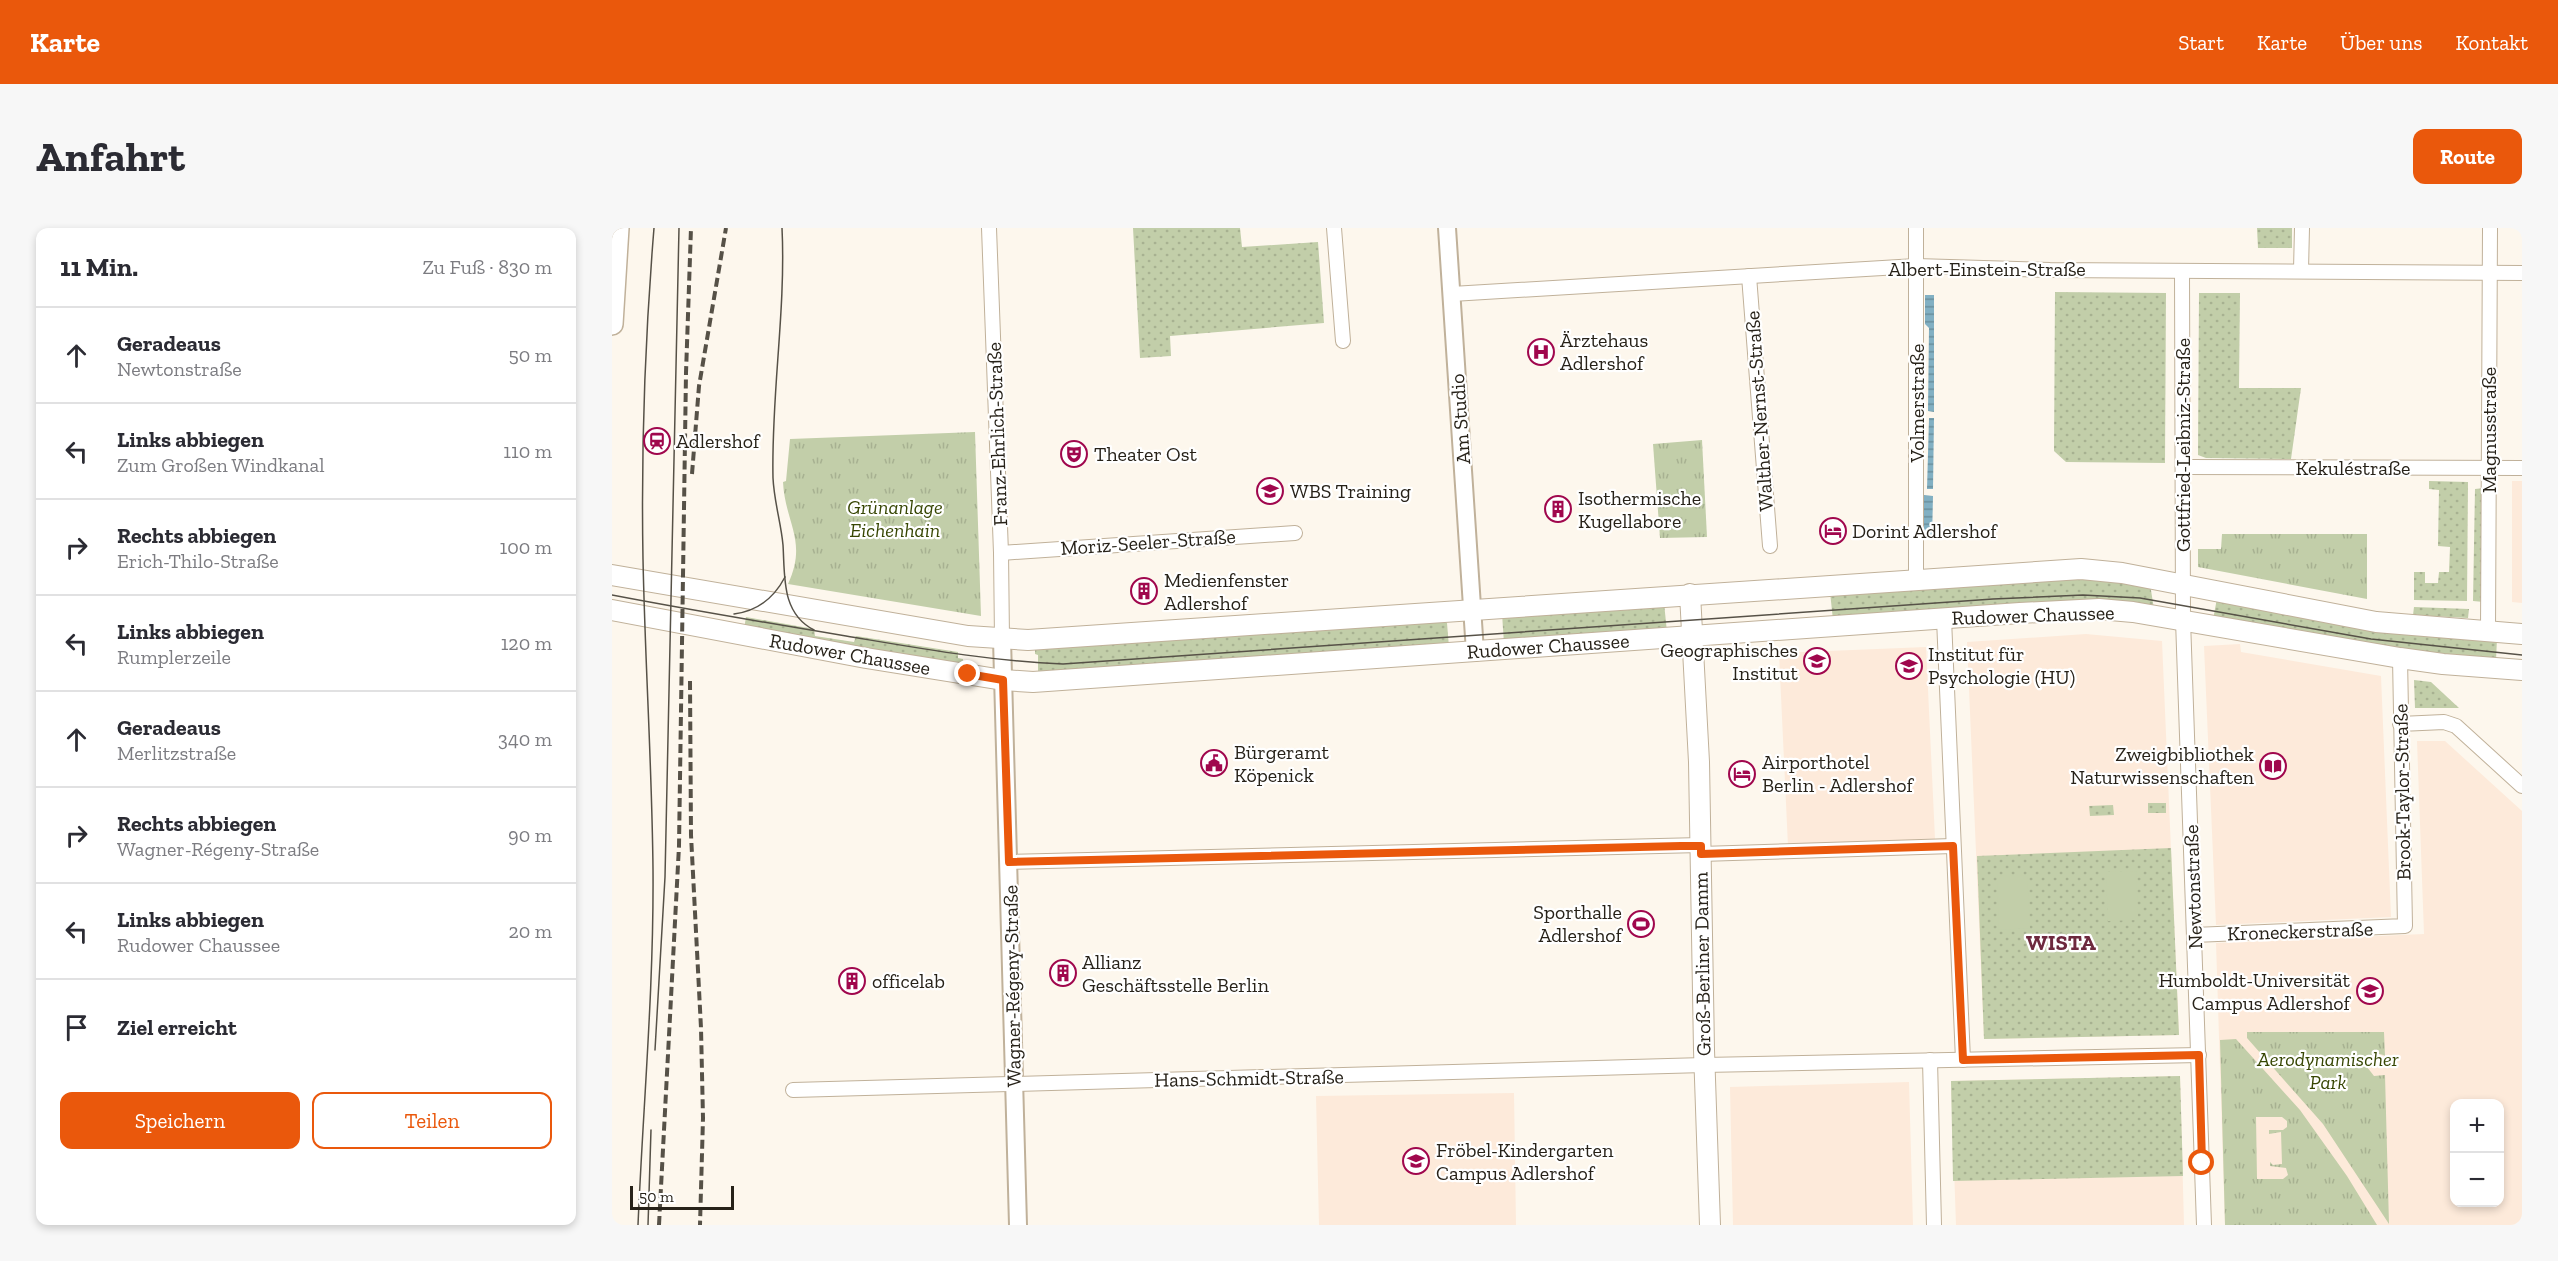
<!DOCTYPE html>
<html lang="de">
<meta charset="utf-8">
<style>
:root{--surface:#fff;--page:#f7f7f7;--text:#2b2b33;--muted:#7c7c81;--line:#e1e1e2;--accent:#ea580c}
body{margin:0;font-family:"Zilla Slab",serif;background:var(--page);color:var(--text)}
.controls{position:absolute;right:18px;bottom:18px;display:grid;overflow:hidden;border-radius:12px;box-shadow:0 3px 9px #0003}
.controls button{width:54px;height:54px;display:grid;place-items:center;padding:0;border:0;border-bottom:2px solid var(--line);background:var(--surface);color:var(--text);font:30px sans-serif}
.scale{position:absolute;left:18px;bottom:15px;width:104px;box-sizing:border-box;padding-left:6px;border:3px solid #272219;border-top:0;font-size:16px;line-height:21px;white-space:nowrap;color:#272219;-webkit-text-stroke:4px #fff;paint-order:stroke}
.stop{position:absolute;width:18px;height:18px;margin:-14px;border:4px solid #ea580c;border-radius:50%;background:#fff}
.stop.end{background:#ea580c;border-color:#fff;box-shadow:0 2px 6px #0008}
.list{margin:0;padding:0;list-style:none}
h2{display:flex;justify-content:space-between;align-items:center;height:78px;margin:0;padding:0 24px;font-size:26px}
h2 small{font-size:20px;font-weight:400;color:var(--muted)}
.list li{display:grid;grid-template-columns:39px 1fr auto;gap:18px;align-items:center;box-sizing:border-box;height:96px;padding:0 24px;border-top:2px solid var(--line)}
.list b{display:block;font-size:22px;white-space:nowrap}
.list p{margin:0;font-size:20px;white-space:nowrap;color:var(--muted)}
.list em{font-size:20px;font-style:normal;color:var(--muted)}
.actions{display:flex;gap:12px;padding:18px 24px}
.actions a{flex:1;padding:14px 0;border:2px solid var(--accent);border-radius:12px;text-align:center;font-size:21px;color:var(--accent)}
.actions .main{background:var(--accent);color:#fff}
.icon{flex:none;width:33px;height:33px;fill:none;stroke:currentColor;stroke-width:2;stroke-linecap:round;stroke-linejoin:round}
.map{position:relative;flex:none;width:1910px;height:997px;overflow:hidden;border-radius:12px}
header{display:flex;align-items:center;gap:36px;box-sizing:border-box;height:84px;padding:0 30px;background:var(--accent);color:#fff}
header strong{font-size:28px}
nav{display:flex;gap:33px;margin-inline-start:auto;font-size:21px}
.intro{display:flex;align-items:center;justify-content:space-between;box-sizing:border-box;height:144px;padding:0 36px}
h1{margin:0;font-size:42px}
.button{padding:15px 27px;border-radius:12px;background:var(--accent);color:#fff;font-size:21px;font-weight:700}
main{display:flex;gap:36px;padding:0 36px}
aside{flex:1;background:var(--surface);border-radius:12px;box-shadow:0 3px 9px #0003}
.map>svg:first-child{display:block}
.education{fill:#fdeada;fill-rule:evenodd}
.grass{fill:url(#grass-dots)}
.park{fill:url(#park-tufts);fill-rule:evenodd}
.pitch{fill:#c2cea9}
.water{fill:url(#water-rules)}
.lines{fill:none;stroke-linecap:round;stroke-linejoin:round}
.minor-casing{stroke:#c0b19a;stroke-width:16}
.tertiary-casing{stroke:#c0b19a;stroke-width:20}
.secondary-casing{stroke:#c0b19a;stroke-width:22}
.primary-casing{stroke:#c0b19a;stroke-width:24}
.minor{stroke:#fff;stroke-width:14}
.tertiary{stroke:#fff;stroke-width:16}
.secondary{stroke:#fff;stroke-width:20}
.primary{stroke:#fff;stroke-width:21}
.tram{stroke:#565147;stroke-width:1.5}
.rail{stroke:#565147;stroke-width:4;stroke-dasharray:9 4.5;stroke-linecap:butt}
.route{stroke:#ea580c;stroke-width:8}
.labels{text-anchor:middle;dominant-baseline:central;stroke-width:4.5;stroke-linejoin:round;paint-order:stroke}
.street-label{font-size:20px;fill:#272219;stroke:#fff}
.poi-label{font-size:20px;fill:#272219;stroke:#fff;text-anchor:start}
.park-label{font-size:20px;font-style:italic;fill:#374603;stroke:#fff}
.quarter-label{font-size:22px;font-weight:bold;fill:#6d293e;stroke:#fff}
</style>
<header>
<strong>Karte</strong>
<nav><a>Start</a><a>Karte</a><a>Über uns</a><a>Kontakt</a></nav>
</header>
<div class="intro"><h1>Anfahrt</h1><a class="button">Route</a></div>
<main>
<aside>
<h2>11 Min.<small>Zu Fuß · 830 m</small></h2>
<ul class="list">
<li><svg class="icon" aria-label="ahead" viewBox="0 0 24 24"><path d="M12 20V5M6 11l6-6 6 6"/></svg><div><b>Geradeaus</b><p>Newtonstraße</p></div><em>50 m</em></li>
<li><svg class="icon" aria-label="left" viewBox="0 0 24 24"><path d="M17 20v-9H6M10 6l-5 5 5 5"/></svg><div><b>Links abbiegen</b><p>Zum Großen Windkanal</p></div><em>110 m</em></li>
<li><svg class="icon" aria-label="right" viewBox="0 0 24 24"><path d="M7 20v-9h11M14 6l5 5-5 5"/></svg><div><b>Rechts abbiegen</b><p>Erich-Thilo-Straße</p></div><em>100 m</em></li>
<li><svg class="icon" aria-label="left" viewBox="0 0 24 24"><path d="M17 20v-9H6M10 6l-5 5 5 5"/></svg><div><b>Links abbiegen</b><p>Rumplerzeile</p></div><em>120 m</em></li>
<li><svg class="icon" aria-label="ahead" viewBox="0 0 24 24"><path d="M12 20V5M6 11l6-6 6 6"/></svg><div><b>Geradeaus</b><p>Merlitzstraße</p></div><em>340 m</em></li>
<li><svg class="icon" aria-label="right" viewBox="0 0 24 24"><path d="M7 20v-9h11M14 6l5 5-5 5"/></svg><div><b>Rechts abbiegen</b><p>Wagner-Régeny-Straße</p></div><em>90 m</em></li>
<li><svg class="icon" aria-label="left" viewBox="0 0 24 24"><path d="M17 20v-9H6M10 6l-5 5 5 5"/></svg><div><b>Links abbiegen</b><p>Rudower Chaussee</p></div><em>20 m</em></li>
<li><svg class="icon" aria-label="arrive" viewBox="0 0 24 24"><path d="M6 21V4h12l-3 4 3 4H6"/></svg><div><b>Ziel erreicht</b></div></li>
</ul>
<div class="actions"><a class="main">Speichern</a><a>Teilen</a></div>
</aside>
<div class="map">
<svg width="1910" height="997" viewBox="0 0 1910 997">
<defs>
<pattern id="grass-dots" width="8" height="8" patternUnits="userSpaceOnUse" patternTransform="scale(1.5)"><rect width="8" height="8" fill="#c2cea9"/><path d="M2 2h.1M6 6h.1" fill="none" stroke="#a7b191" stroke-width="1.8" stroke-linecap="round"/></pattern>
<pattern id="park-tufts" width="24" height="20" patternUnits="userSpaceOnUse" patternTransform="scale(1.5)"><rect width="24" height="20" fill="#c2cea9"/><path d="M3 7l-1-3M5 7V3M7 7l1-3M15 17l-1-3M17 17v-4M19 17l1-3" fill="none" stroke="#a7b191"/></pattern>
<pattern id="water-rules" width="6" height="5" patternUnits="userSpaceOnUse" patternTransform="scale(1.5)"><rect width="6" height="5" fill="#82b0c3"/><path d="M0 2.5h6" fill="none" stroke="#6a8f9e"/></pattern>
</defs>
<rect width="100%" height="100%" fill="#fdf7ed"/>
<g class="education">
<polygon points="1900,253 1910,253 1910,375 1900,374"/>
<polygon points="1474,406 1550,413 1567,807 1372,811 1355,414"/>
<polygon points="1628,416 1629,424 1769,448 1779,689 1604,697 1592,418"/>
<polygon points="1314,419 1323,611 1176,618 1167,425"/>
<path d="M1805 513H1833L1910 583V997H1613L1604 715 1812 706ZM1842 876H1888V974H1842Z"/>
<polygon points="1568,848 1572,997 1344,997 1339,853"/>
<polygon points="1297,854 1301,997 1121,997 1118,859"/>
<polygon points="902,865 904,997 707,997 704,868"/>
</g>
<g class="grass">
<polygon points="521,0 628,0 630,19 706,14 712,95 558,108 559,128 528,130"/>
<polygon points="1645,0 1680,0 1680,20 1646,20"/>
<polygon points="1443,64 1554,65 1553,235 1454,234 1442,223"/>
<polygon points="1587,65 1628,65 1627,160 1689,160 1679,231 1594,230 1586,227"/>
<polygon points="1817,253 1856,254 1855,373 1802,372 1802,344 1813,344 1813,355 1826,355 1827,344 1837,344 1838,319 1826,318 1827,262 1817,261"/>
<polygon points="1872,260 1872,374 1861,373 1863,261"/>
<polygon points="1482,349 1538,356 1542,381 1221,392 1218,364"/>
<polygon points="1605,370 1885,410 1884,433 1823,428 1601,392"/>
<polygon points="1052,375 1055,404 892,415 890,386"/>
<polygon points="1802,379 1857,381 1856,390 1801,387"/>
<polygon points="134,389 202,401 203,408 242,414 244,408 346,424 346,430 351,431 351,437 132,401"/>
<polygon points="830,390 835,395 837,419 426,447 426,427 423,426 423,419"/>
<polygon points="1802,452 1819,454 1847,480 1803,480"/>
<polygon points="1509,522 1529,522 1529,531 1509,532"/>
<rect x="1536" y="575" width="18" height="10"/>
<polygon points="1501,577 1502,587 1478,588 1477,578"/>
<polygon points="1559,620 1567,807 1372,811 1365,628"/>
<polygon points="1568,848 1571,948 1341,953 1339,853"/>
</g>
<g class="park">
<path d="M363 204 369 388 176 356C196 313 173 295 171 254L174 253 178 211Z"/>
<polygon points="1090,212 1095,309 1048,310 1041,216"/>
<polygon points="1610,306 1755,306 1755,371 1586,339 1586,321 1609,321"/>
<path d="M1635 804H1772L1773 828C1764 823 1755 828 1755 839L1762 848 1773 847 1777 996 1711 896 1635 810Z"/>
<path d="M1624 811 1688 882 1735 948 1765 997H1613L1608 812ZM1644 889H1670L1675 893V899L1671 902H1657V906L1669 904 1670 936 1661 937 1658 934V938L1674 940 1676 947 1671 951H1645Z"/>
</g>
<g class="pitch">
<polygon points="1524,643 1526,692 1496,693 1494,644"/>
<polygon points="1415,647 1418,700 1387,702 1385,648"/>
</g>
<g class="water">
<polygon points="1313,67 1322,67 1322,184 1316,183 1317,100 1313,96"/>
<polygon points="1317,190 1322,190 1321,261 1315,261"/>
<polygon points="1312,267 1321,268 1320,312 1311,312"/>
</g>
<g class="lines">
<defs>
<g id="minor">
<polyline points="377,0 389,325 390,411"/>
<polyline points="722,0 731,113"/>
<polyline points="1689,42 1690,0"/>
<polyline points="1570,43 1571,392 1592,997"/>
<polyline points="1137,48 1158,318"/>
<polyline points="840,66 1304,38 1438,42 1910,45"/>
<polyline points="1572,239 1910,240"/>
<polyline points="389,325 683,305"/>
<polyline points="1304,351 1304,0"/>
<polyline points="1332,391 1351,832"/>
<polyline points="1876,403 1878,0"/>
<polyline points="1788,496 1832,494 1844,498 1910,558"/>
<polyline points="1089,626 1341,618"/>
<polyline points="397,634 1089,617"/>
<polyline points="1582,707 1793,698 1788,430"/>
<polyline points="1318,832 1322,997"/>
<polyline points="181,862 1092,837 1587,827"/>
</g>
<g id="tertiary">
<polyline points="835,0 863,424"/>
<polyline points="390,411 406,997"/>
</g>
<g id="secondary">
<polyline points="0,347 356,408 416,412 1469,341 1510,345 1764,394 1910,406"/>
<polyline points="1078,366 1087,534 1092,822 1098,997"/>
<polyline points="0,382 254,430 391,452 421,454 1408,385 1487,381 1521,384 1788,430 1831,436 1910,442"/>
</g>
<polyline id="primary" points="0,96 6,0"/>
</defs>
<use href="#minor" class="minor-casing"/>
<use href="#tertiary" class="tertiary-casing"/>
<use href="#secondary" class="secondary-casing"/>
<use href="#primary" class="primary-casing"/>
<use href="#minor" class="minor"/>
<use href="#tertiary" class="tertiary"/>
<use href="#secondary" class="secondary"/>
<use href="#primary" class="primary"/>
<g class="tram">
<path d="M170 0C174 83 159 167 161 250 162 273 169 295 171 317 173 348 169 385 202 402"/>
<path d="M0 367C78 382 156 395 234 408 306 420 377 433 451 436L1381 371 1471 367 1528 370 1759 411 1910 427"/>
<path d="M122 386C146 383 162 370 173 349"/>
<polyline points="43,822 53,649 67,0"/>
<path d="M26 997C31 879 42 760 41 641 40 538 33 434 31 331 29 220 33 110 42 0"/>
<polyline points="36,997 39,902"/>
</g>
<g class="rail">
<polyline points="80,246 87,158 114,0"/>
<polyline points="78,453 79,607 89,800 91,890 88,997"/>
<polyline points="47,997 67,618 74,145 79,0"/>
</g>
</g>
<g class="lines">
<polyline class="route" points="356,446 391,452 397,634 1069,618 1089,618 1089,626 1341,618 1351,832 1587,827 1590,935"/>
</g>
<defs>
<symbol id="hospital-ring" viewBox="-11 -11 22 22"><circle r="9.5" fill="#fff" stroke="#a0074d" stroke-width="1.5"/><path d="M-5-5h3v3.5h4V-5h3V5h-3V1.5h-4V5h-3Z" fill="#a0074d"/></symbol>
<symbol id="station-ring" viewBox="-11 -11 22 22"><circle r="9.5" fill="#fff" stroke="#a0074d" stroke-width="1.5"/><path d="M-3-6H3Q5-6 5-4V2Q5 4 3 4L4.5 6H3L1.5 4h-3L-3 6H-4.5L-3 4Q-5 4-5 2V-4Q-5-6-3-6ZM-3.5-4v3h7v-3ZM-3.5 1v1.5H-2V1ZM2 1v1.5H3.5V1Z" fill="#a0074d"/></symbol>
<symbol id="theatre-ring" viewBox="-11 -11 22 22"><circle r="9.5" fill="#fff" stroke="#a0074d" stroke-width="1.5"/><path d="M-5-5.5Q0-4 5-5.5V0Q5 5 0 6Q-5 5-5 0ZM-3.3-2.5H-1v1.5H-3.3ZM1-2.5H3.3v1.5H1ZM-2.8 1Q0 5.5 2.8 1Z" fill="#a0074d"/></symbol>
<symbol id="university-ring" viewBox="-11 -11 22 22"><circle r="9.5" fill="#fff" stroke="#a0074d" stroke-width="1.5"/><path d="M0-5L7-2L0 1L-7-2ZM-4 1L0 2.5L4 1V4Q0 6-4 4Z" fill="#a0074d"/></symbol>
<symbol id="building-ring" viewBox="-11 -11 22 22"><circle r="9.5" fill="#fff" stroke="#a0074d" stroke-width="1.5"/><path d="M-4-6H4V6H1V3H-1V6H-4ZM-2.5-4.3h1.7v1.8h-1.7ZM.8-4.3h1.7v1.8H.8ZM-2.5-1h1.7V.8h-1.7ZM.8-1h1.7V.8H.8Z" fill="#a0074d"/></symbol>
<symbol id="hotel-ring" viewBox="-11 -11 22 22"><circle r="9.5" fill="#fff" stroke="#a0074d" stroke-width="1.5"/><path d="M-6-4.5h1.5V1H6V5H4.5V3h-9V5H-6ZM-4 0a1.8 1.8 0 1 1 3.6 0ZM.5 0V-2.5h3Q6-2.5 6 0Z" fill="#a0074d"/></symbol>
<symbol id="civic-ring" viewBox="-11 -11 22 22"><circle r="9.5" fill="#fff" stroke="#a0074d" stroke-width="1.5"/><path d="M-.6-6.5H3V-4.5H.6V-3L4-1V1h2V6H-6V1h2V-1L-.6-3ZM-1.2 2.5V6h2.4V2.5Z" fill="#a0074d"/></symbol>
<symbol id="library-ring" viewBox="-11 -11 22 22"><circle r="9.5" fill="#fff" stroke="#a0074d" stroke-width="1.5"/><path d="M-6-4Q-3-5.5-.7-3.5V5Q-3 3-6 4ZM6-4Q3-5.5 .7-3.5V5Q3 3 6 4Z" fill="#a0074d"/></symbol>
<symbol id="stadium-ring" viewBox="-11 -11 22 22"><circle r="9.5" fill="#fff" stroke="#a0074d" stroke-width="1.5"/><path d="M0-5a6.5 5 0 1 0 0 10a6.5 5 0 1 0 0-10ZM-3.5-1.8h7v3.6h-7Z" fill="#a0074d"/></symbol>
<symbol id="school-ring" viewBox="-11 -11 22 22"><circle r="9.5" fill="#fff" stroke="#a0074d" stroke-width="1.5"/><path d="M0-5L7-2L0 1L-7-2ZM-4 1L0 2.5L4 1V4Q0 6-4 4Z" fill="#a0074d"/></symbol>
</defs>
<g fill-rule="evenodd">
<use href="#hospital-ring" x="914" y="109" width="30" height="30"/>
<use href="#station-ring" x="30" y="198" width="30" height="30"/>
<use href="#theatre-ring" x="447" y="211" width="30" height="30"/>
<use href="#university-ring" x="643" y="248" width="30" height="30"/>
<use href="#building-ring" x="931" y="266" width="30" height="30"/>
<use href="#hotel-ring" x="1206" y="288" width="30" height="30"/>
<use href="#building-ring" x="517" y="348" width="30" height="30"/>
<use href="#university-ring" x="1190" y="418" width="30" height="30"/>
<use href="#university-ring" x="1282" y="423" width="30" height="30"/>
<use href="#civic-ring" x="587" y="520" width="30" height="30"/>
<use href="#library-ring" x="1646" y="523" width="30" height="30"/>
<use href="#hotel-ring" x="1115" y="531" width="30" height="30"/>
<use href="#stadium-ring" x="1014" y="681" width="30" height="30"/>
<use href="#building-ring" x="436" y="730" width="30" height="30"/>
<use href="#building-ring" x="225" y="738" width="30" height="30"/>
<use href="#university-ring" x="1743" y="748" width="30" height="30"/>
<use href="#school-ring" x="789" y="918" width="30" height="30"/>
</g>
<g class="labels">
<g class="street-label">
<text x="1375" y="41">Albert-Einstein-Straße</text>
<text transform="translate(1305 175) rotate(-90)">Volmerstraße</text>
<text transform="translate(1147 183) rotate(-94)">Walther-Nernst-Straße</text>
<text transform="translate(848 191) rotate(-94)">Am Studio</text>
<text transform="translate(1877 202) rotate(-90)">Magnusstraße</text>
<text transform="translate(385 206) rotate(-92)">Franz-Ehrlich-Straße</text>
<text transform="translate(1571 217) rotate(-90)">Gottfried-Leibniz-Straße</text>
<text x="1741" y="240">Kekuléstraße</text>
<text transform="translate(536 314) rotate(-4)">Moriz-Seeler-Straße</text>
<text transform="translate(1421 387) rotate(-2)">Rudower Chaussee</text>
<text transform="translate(936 418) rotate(-4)">Rudower Chaussee</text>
<text transform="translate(238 426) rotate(10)">Rudower Chaussee</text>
<text transform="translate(1790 564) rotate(-91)">Brook-Taylor-Straße</text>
<text transform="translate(1581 659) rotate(-92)">Newtonstraße</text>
<text transform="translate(1688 703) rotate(-2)">Kroneckerstraße</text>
<text transform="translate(1090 736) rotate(-91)">Groß-Berliner Damm</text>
<text transform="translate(400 758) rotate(-91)">Wagner-Régeny-Straße</text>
<text transform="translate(637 850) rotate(-1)">Hans-Schmidt-Straße</text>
</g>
<g class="poi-label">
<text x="948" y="112">Ärztehaus<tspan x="948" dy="23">Adlershof</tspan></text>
<text x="64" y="213">Adlershof</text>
<text x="482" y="226">Theater Ost</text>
<text x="678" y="263">WBS Training</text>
<text x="966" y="270">Isothermische<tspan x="966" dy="23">Kugellabore</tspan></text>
<text x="1240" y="303">Dorint Adlershof</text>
<text x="552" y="352">Medienfenster<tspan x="552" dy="23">Adlershof</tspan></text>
<text x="1186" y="422" text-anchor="end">Geographisches<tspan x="1186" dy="23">Institut</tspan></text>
<text x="1316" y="426">Institut für<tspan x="1316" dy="23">Psychologie (HU)</tspan></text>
<text x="622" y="524">Bürgeramt<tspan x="622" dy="23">Köpenick</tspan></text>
<text x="1642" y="526" text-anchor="end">Zweigbibliothek<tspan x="1642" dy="23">Naturwissenschaften</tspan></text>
<text x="1150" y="534">Airporthotel<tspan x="1150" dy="23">Berlin - Adlershof</tspan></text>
<text x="1010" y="684" text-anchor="end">Sporthalle<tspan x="1010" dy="23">Adlershof</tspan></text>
<text x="470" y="734">Allianz<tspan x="470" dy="23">Geschäftsstelle Berlin</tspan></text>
<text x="1738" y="752" text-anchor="end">Humboldt-Universität<tspan x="1738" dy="23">Campus Adlershof</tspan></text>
<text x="260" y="753">officelab</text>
<text x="824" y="922">Fröbel-Kindergarten<tspan x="824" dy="23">Campus Adlershof</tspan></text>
</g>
<g class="park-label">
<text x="283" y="279">Grünanlage<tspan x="283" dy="23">Eichenhain</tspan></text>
<text x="1716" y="831">Aerodynamischer<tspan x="1716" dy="23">Park</tspan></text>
</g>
<g class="quarter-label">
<text x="1449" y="714">WISTA</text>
</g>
</g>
</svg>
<div class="controls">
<button>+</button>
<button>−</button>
</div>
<div class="scale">50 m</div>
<div class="stop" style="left:1590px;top:935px"></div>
<div class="stop end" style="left:356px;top:446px"></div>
</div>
</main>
